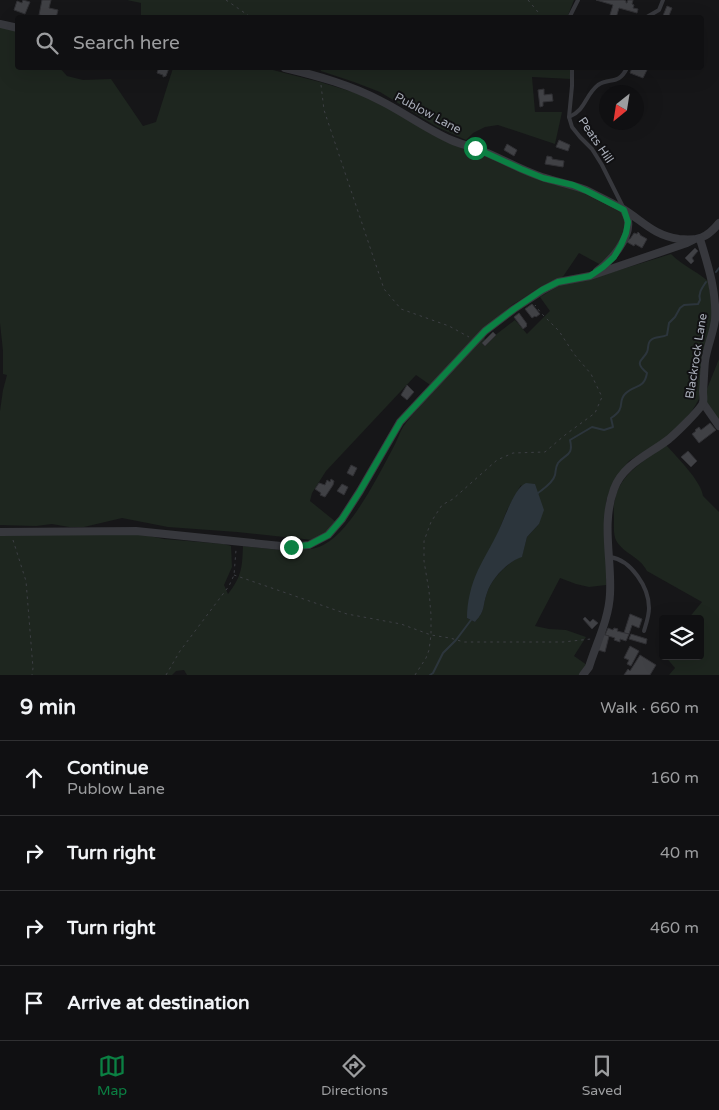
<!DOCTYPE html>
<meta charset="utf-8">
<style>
:root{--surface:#101012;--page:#1e1e20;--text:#f1f3f6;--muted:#9c9d9f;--line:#303032;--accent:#0b8043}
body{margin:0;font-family:"Varela Round",sans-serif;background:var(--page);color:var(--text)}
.controls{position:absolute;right:15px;bottom:15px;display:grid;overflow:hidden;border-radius:5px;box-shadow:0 5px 20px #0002}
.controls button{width:45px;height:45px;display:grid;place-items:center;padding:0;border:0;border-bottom:1px solid var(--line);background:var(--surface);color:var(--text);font:25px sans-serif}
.compass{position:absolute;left:599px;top:85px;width:45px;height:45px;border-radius:50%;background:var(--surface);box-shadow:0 5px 20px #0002;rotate:210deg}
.stop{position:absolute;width:15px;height:15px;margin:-11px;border:4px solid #0b8043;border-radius:50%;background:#fff}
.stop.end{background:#0b8043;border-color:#fff;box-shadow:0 1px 5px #0008}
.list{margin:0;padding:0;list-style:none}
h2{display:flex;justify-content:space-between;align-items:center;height:65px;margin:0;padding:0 20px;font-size:21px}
h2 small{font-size:16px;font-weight:400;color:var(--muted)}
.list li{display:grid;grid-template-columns:32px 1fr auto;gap:15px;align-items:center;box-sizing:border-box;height:75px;padding:0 20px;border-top:1px solid var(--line)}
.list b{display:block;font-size:19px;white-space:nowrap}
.list p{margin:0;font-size:16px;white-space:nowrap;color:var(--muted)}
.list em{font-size:16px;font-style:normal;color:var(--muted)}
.icon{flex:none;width:28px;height:28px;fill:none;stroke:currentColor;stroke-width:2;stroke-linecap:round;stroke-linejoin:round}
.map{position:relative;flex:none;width:719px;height:675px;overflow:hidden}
.search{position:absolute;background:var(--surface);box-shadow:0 5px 20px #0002;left:15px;right:15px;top:15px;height:55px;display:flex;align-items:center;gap:12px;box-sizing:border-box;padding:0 18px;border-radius:5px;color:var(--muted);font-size:19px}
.sheet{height:365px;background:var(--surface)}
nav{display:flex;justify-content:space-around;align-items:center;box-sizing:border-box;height:70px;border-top:1px solid var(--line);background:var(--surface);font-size:14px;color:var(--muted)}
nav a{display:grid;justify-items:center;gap:2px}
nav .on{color:var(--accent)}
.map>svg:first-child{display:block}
.green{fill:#1e261f;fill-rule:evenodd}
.water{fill:#2c353c}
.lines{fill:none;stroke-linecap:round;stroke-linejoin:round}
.stream{stroke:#2c353c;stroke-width:2}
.building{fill:#404145;stroke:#303034}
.path{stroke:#3d3f44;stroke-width:1;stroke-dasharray:2.5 4;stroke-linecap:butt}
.lane{stroke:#37383d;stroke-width:4}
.street{stroke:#37383d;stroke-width:8}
.route{stroke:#0b8043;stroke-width:6}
.labels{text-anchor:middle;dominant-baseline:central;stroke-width:4;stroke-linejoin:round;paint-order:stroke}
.street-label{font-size:12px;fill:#a8adb8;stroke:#111113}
</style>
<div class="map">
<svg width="719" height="675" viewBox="0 0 719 675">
<rect width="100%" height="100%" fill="#161618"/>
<g class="green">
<polygon points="127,0 574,0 567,18 141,18 141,3"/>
<path d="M0 27 17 31 18 68H60L67 76 83 80 111 79 143 126 156 122 173 68H265L320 82 366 96 398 113 431 134 468 151 494 158 573 188 612 207 622 213 626 222 623 236 619 245 601 265 579 253 562 278 550 282 512 305 484 329 485 343 515 320 527 334 550 311 540 297 560 285 587 280 671 254C682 265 696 271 708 281L713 310 712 322 703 351 699 399 692 411 682 422 667 437 629 461 614 481 610 490 606 501V585L589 587 576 584 560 578 535 626 549 629 566 630 586 637 574 656 587 665 579 675H187L184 670 176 671 172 675H0V535L135 533 164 539 224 544 231 546 232 567 224 585 228 594C242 576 242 568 243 546 265 548 299 554 319 547 349 536 378 476 393 448 397 441 399 434 403 427 412 414 425 401 436 389L416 375 326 471 312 493 310 501 336 522 327 533 313 540 237 532 168 527 122 518 84 527H69L52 524 36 526 0 525V411L3 390 7 375 3 374V351L0 323ZM521 485 539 524 527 537 522 556C508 562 491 579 487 593 482 606 486 610 475 622L467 618 498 533 507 510Z"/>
<polygon points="320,68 570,68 571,79 532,77 535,112 562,112 555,144 498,125 485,127 473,133 466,140 437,127 380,92 354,82 321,71"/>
<polygon points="719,359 719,420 706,401 705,394"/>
<path d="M666 445C676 456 702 482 703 496L719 512V675H669L675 668 665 656H700V619H688L702 602 647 571C639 556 626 555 617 542 613 536 614 526 614 519 614 513 613 506 615 500 619 474 647 459 666 445Z"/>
</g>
<path class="water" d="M526 483 535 484 544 510 539 524 527 537 522 557C508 561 491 579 487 593 482 607 486 610 475 622L467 618C467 602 471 585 478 570 484 557 492 545 498 532 504 520 514 488 526 483Z"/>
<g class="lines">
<g class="stream">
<polyline points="716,272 719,268"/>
<path d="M538 493C543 489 553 483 555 475 556 471 555 468 558 463 565 454 574 456 570 440L592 427 604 430 613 427 611 418C627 408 617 402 625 394 634 384 644 390 647 373 633 361 643 361 647 352 649 348 647 343 651 340 655 336 662 338 667 335L669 323 675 317 680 308 684 305 698 304 700 300C698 293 702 288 706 282"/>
<polyline points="430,675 433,673 443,653 456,640 471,620"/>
</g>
</g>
<g class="building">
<polygon points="23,0 30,2 25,14 14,10 17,1 22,3"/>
<polygon points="42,0 51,0 49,8 58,10 56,18 39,15"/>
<polygon points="596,0 624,0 626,1 626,3 627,3 628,0 633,0 632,4 634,5 633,8 638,9 637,13 619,8 616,18 609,18 613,5"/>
<polygon points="667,6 672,8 668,18 662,18"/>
<polygon points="157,68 169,68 166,76 163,77 163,75 157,73 158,70 156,69"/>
<polygon points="632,68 648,68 643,78 630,73"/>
<polygon points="544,89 544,95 552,94 553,101 543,102 543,106 540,107 538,90"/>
<polygon points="559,140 570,145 568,151 556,147"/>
<polygon points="507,144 517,150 514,156 504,150"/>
<polygon points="547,156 552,157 552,159 564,161 563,167 545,164"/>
<polygon points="638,232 640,234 640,235 647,239 642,248 635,244 634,246 627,242 629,239 630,239 634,233 637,234"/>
<polygon points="695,248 698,251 692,258 694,261 691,264 685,258"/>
<polygon points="532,304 540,314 536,317 535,316 532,318 525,309"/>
<polygon points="519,313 527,324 526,325 527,326 523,329 514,317"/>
<polygon points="493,332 496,335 485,346 482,343"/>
<polygon points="407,385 414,392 407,400 401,395"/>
<polygon points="710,423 716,430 699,443 692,434 696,431 695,430 699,427 701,430"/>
<polygon points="688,451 697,461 691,467 681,457"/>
<polygon points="351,465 357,468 353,476 347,473"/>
<polygon points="331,479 334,481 333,485 325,497 320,495 321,493 315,489 319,483 325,485 327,480 330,482"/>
<polygon points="342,484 348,487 344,495 337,491"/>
<polygon points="630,614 642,619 639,628 632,625 629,634 624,633"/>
<polygon points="585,617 590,622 593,619 598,623 592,629 583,619"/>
<polygon points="608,628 613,630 614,628 618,629 617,631 629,634 626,641 620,639 620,642 614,640 615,638 605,635"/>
<polygon points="602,634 609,636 605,652 598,650"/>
<polygon points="631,634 647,639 646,644 629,639"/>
<polygon points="630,646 639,651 631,666 627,664 629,660 624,658"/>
<polygon points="640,655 656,665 650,675 624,675 628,669 630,671"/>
</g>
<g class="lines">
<g class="path">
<polyline points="226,0 252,18"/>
<polyline points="528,0 543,18"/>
<polyline points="321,85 324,110 384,289 401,309 449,326 469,337"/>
<polyline points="13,540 26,581 33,668 32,675"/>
<polyline points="234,575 347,614 401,624 431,635 450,638 464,642 563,642 591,639"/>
<polyline points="166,675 180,651 229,586 234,575 236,550"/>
<polyline points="415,675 426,658 429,650 431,635 431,615 429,591 424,561 424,541 431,522 442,505 453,499 497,460 513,453 545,452 565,435 595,413 602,397 591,374 574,354 559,331 541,313 535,305"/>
</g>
<g class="lane">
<polyline points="569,18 578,0"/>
<polyline points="645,18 659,10 663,0"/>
<polyline points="572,68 572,86 569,117 572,127 580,137 592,149 602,165 623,207"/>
<path d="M569 117C586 110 585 95 598 85 610 77 618 86 627 68"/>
<path d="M610 557C631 560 649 587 649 608 649 616 646 624 644 631"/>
</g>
<g class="street">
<polyline points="0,24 18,28"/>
<path d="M285 68C318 76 351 85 381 101 405 113 426 129 451 140 460 144 470 146 480 150 501 158 520 170 542 177 557 182 571 184 586 190 598 196 611 202 623 209 644 222 653 235 679 239 698 241 707 238 719 223"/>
<path d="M597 271C610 262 631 238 628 221 628 217 625 213 624 210"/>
<polyline points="703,403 719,426"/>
<polyline points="0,532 136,531 291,547 309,545 328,535 342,519 360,491 400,422 485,331 514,309 543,290 558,282 590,276 687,243 693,240"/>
<path d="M583 675 589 667C596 644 609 619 610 594 612 559 601 523 614 489 623 464 650 454 669 439 676 433 700 410 703 403 704 400 703 395 703 391 704 381 704 371 705 361 707 347 713 334 715 320 717 293 708 265 700 239"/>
</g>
</g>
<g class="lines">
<polyline class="route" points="291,547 309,545 328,535 342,519 360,491 400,422 485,331 514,309 542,290 558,282 590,276 603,267 614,257 621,245 626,233 628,222 624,210 587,191 573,185 543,178 521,169 475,148"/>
</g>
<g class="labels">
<g class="street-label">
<text transform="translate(428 113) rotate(28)">Publow Lane</text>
<text transform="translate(596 140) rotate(56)">Peats Hill</text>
<text transform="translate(696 356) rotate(-81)">Blackrock Lane</text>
</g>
</g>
</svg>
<div class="controls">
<button><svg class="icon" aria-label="layers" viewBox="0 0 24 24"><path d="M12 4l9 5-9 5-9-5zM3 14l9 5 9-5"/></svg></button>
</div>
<svg class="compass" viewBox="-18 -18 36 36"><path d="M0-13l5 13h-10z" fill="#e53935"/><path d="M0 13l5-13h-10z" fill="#9c9d9f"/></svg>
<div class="stop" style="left:475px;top:148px"></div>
<div class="stop end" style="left:291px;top:547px"></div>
<div class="search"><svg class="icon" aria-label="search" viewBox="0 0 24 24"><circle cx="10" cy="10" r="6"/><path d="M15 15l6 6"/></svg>Search here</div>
</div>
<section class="sheet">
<h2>9 min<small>Walk · 660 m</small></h2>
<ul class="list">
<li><svg class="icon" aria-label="ahead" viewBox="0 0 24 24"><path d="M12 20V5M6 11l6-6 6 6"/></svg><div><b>Continue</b><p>Publow Lane</p></div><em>160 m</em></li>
<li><svg class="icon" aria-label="right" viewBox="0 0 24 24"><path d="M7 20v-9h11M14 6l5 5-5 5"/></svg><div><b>Turn right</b></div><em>40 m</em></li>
<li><svg class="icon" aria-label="right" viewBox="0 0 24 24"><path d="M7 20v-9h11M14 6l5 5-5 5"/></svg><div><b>Turn right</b></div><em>460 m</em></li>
<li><svg class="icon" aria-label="arrive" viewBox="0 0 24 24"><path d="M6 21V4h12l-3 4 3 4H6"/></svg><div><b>Arrive at destination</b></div></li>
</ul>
</section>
<nav>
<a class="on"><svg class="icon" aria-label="map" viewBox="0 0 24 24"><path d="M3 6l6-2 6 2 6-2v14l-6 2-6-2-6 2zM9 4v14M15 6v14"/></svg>Map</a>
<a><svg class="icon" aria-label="directions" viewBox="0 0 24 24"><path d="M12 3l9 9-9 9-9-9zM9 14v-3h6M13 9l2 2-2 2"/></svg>Directions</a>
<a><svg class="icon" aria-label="saved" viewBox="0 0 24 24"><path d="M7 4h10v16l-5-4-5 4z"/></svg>Saved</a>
</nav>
